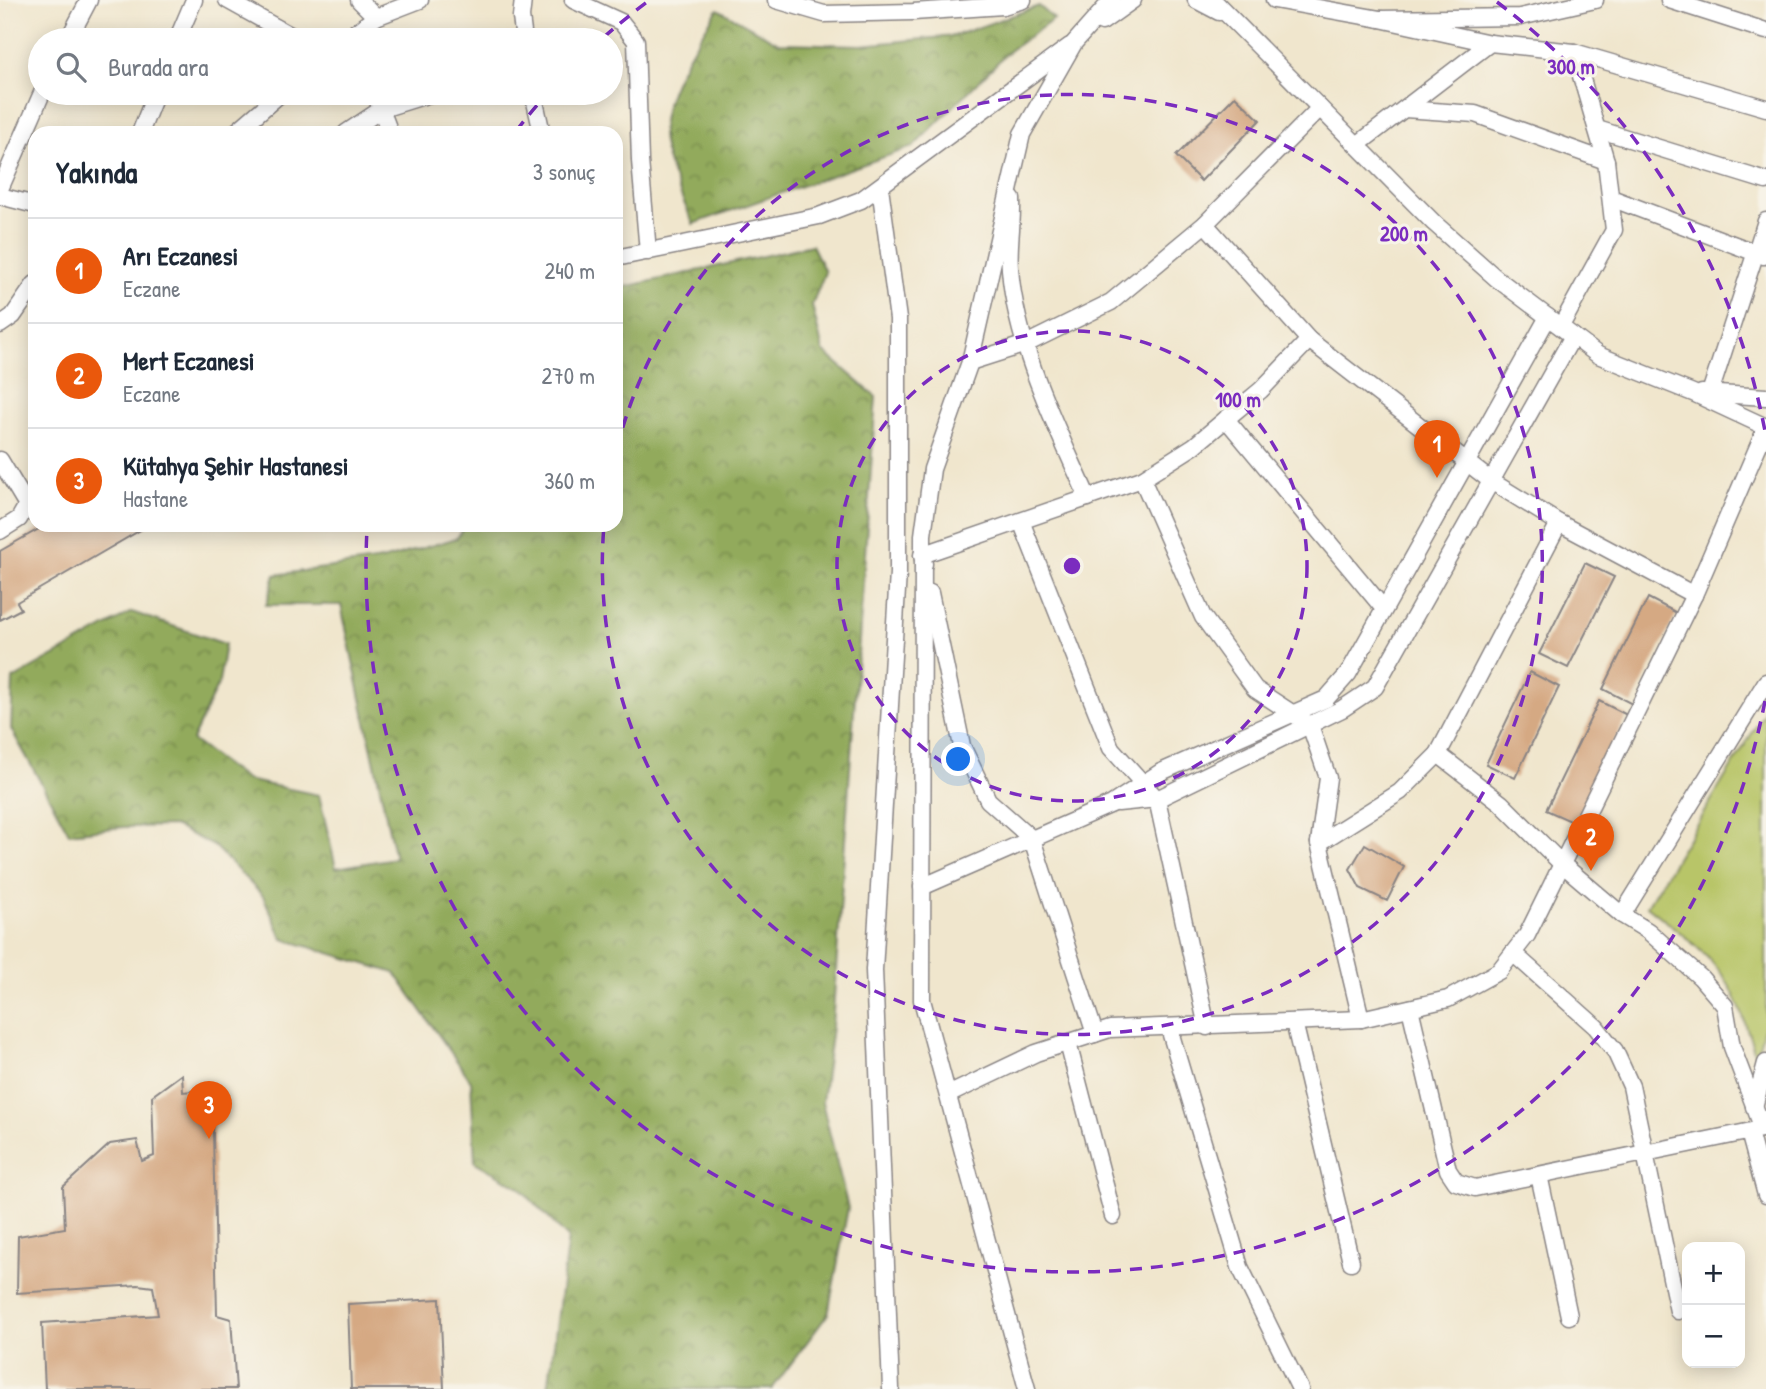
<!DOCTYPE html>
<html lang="tr">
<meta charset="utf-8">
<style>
:root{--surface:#fff;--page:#f6f6f7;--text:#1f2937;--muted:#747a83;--line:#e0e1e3;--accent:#ea580c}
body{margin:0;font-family:"Patrick Hand",sans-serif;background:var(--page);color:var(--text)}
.controls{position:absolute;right:21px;bottom:21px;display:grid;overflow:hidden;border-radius:14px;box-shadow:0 4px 18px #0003}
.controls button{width:63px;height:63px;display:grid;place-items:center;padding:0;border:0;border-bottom:2px solid var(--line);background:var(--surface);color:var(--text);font:35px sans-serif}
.you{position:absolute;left:959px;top:760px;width:24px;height:24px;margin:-18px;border:5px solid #fff;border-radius:50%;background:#1a73e8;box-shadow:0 0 0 10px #1a73e833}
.badge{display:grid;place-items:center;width:46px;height:46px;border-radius:50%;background:var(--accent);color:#fff;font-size:23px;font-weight:700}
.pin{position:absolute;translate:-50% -58px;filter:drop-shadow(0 2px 4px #0008)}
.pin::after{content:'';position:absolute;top:37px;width:24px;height:21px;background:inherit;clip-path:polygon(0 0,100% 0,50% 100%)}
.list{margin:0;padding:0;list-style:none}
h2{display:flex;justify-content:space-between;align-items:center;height:91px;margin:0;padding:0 28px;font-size:30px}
h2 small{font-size:23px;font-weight:400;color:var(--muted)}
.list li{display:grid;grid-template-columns:46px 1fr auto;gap:21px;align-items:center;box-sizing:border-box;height:105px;padding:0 28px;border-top:2px solid var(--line)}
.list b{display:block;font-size:26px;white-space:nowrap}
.list p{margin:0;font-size:23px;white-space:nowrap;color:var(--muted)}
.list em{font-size:23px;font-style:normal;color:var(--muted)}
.icon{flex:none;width:38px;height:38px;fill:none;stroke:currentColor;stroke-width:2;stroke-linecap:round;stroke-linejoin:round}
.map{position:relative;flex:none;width:1766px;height:1389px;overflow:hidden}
.search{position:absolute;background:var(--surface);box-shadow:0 4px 18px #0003;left:28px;top:28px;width:595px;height:77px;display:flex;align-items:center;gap:18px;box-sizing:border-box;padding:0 24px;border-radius:38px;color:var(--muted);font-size:26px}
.panel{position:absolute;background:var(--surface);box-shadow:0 4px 18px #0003;left:28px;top:126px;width:595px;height:406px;border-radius:21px}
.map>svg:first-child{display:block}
.forest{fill:url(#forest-crowns);stroke:#5a664c;stroke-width:2}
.green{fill:#b8c567;stroke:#6d7451;stroke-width:2}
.building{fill:#d5a983}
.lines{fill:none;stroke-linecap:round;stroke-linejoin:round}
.minor-casing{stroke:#898484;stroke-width:19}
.minor{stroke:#fff;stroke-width:16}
.ring{fill:none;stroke:#7b2cbf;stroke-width:3.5;stroke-dasharray:12 9}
.centre{fill:#7b2cbf;stroke:#f7f3e8;stroke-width:3.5}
.ring-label{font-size:21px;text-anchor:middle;font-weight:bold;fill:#7b2cbf;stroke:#f7f3e8;stroke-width:6;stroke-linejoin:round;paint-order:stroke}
</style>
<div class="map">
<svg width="1766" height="1389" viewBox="0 0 1766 1389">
<defs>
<pattern id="forest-crowns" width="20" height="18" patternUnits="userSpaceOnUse" patternTransform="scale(1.75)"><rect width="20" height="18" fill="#92aa5c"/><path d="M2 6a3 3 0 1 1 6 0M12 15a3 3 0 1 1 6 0" fill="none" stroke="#778a4d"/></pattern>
</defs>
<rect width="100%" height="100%" fill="#f7f3e8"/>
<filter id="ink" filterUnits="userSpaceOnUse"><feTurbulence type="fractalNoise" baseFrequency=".0143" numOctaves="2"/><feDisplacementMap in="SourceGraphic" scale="14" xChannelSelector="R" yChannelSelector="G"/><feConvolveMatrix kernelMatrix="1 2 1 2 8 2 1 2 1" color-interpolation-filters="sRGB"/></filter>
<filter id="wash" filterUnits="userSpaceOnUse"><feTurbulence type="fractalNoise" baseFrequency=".00686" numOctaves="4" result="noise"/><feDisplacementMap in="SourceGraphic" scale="28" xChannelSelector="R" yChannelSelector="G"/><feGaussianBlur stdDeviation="1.57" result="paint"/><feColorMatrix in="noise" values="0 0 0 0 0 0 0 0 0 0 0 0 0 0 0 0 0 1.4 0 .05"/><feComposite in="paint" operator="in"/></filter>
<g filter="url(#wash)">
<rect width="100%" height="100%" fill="#f0e6cd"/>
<g class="forest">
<path d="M1039 6 1054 19 1009 51 913 147 693 224C683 199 670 173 664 148 653 103 695 45 718 9L779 43 861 45 954 36Z"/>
<polygon points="812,245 825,272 812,305 823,351 876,397 832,1027 822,1102 848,1208 828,1314 772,1389 548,1389 568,1238 519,1187 475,1162 471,1081 395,973 283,939 263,896 214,846 174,826 124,827 69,833 11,729 13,679 132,612 225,644 219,682 192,740 246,780 319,795 336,868 395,858 341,605 266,605 275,575 382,560 457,538 465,525 616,525 616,408 619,406 616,397 616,289"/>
</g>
<path class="green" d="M1766 710V1021L1756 1057C1747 1030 1740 1000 1723 976 1704 949 1673 927 1647 906Z"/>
<g id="blocks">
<g class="building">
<polygon points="1235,96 1260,120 1201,181 1176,156"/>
<polygon points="46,525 149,525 17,602 21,609 0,620 0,551"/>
<polygon points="1585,563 1614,577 1568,668 1539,654"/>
<polygon points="1648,598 1677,613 1632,704 1603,689"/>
<polygon points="1530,672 1559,687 1515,778 1486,764"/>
<polygon points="1599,701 1627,715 1575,823 1546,810"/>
<polygon points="1365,844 1404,867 1387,901 1360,888 1350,869"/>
<polygon points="182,1074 183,1092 212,1089 217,1315 231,1319 236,1389 45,1389 42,1323 158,1315 153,1287 138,1285 17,1293 18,1236 65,1228 63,1187 110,1144 137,1140 142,1161 154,1156 152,1096"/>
<polygon points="440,1299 444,1389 351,1389 348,1304"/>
</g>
</g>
</g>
<g filter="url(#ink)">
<use href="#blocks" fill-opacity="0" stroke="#898484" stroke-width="2"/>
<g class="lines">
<defs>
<g id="minor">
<polyline points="227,0 299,40"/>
<polyline points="359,0 376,17"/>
<polyline points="523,0 521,17 524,40"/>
<polyline points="573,0 621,22 636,41 640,161 648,252"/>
<polyline points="776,0 824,14 913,12 1003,6 1023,0"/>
<polyline points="1196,0 1219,12"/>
<polyline points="1213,0 1434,223 1496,278 1598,355 1693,393 1766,427"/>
<polyline points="1274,0 1380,19 1520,17 1595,0"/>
<polyline points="1669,0 1766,31"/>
<polyline points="1380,19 1490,43 1574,52 1766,108"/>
<polyline points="1102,22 1133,0"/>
<polyline points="68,40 89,0"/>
<polyline points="177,40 194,0"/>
<polyline points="345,40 376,17 420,0"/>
<polyline points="375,93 390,133"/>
<polyline points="533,93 542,133"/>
<polyline points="1405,109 1475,114 1606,161"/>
<polyline points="1597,129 1766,181"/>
<polyline points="140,133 156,93"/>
<polyline points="235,133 281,93"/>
<polyline points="346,133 382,109 433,93"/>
<polyline points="1357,145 1490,43"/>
<polyline points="880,187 898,319 898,573 874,970 891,1389"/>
<polyline points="0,189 42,93"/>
<polyline points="0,196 35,205"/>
<polyline points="1611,198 1764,256"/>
<path d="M1012 199C1013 223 1008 246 1010 269 1016 347 1057 428 1088 498"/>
<polyline points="1205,224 1309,340 1491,481 1559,523 1694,595"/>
<polyline points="616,258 819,216 861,200 1070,46"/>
<polyline points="0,325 13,316 35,284"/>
<polyline points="1561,326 1614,230 1606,161 1574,52"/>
<polyline points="970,362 1026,344 1111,302 1205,224 1320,108"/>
<polyline points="1702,393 1766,397"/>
<polyline points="1710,393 1766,221"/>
<polyline points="1226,419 1384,609"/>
<polyline points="0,460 27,505 19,519 0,531"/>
<polyline points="1142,479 1203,617 1255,689 1310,725 1328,778 1319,843 1361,1019"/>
<polyline points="1021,521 1111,748 1157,799 1207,1027"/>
<polyline points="924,564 922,555 1142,479 1194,446 1226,419 1261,390 1309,340"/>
<polyline points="930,593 962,746 988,800 1032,839 1095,1034"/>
<polyline points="1438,754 1501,803 1562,864 1622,915 1648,931 1701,978 1725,1006 1732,1047 1763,1129"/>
<polyline points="1118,803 1157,799 1342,709 1375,687 1573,336"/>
<polyline points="1319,843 1400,792 1438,754 1559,523"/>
<polyline points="922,887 1112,804 1161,772 1326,699 1348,674 1548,317"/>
<polyline points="1622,915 1766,682"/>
<polyline points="1513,953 1596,1027 1615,1051 1631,1086 1678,1311"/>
<polyline points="1410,1008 1448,1170 1456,1182 1475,1188 1766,1128"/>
<polyline points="1294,1022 1351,1262"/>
<polyline points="1169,1028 1240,1267 1300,1389"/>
<polyline points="1068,1043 1113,1216"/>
<polyline points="950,1094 1036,1053 1110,1029 1361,1019 1448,999 1499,971 1527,935 1562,864 1694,595 1766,428"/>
<polyline points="1754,1107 1766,1063"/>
<polyline points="1749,1132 1766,1195"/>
<polyline points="1539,1175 1569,1316"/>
<polyline points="1027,1389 922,1000 923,535 932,469 970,362 1022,134 1074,43 1112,0"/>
</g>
</defs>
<use href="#minor" class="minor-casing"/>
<use href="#minor" class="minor"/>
</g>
</g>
<g class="ring">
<circle cx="1072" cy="566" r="235"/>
<path d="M617 448A470 470 0 1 1 604 525"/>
<path d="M1765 701A706 706 0 0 1 367 529M516 131A706 706 0 0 1 547 94M604 37A706 706 0 0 1 647 2M1497 2A706 706 0 0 1 1765 431"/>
</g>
<circle cx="1072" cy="566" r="10" class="centre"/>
<g class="ring-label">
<text x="1571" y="74">300 m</text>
<text x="1404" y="241">200 m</text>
<text x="1238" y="407">100 m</text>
</g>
</svg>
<div class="controls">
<button>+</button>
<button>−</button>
</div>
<div class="you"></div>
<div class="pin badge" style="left:1437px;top:478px">1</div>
<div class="pin badge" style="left:1591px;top:871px">2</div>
<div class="pin badge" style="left:209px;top:1139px">3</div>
<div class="search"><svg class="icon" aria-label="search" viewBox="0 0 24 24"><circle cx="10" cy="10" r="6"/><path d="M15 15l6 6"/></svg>Burada ara</div>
<section class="panel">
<h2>Yakında<small>3 sonuç</small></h2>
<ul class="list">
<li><span class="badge">1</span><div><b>Arı Eczanesi</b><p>Eczane</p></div><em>240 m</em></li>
<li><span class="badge">2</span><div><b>Mert Eczanesi</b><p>Eczane</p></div><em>270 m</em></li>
<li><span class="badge">3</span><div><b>Kütahya Şehir Hastanesi</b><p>Hastane</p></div><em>360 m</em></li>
</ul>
</section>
</div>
